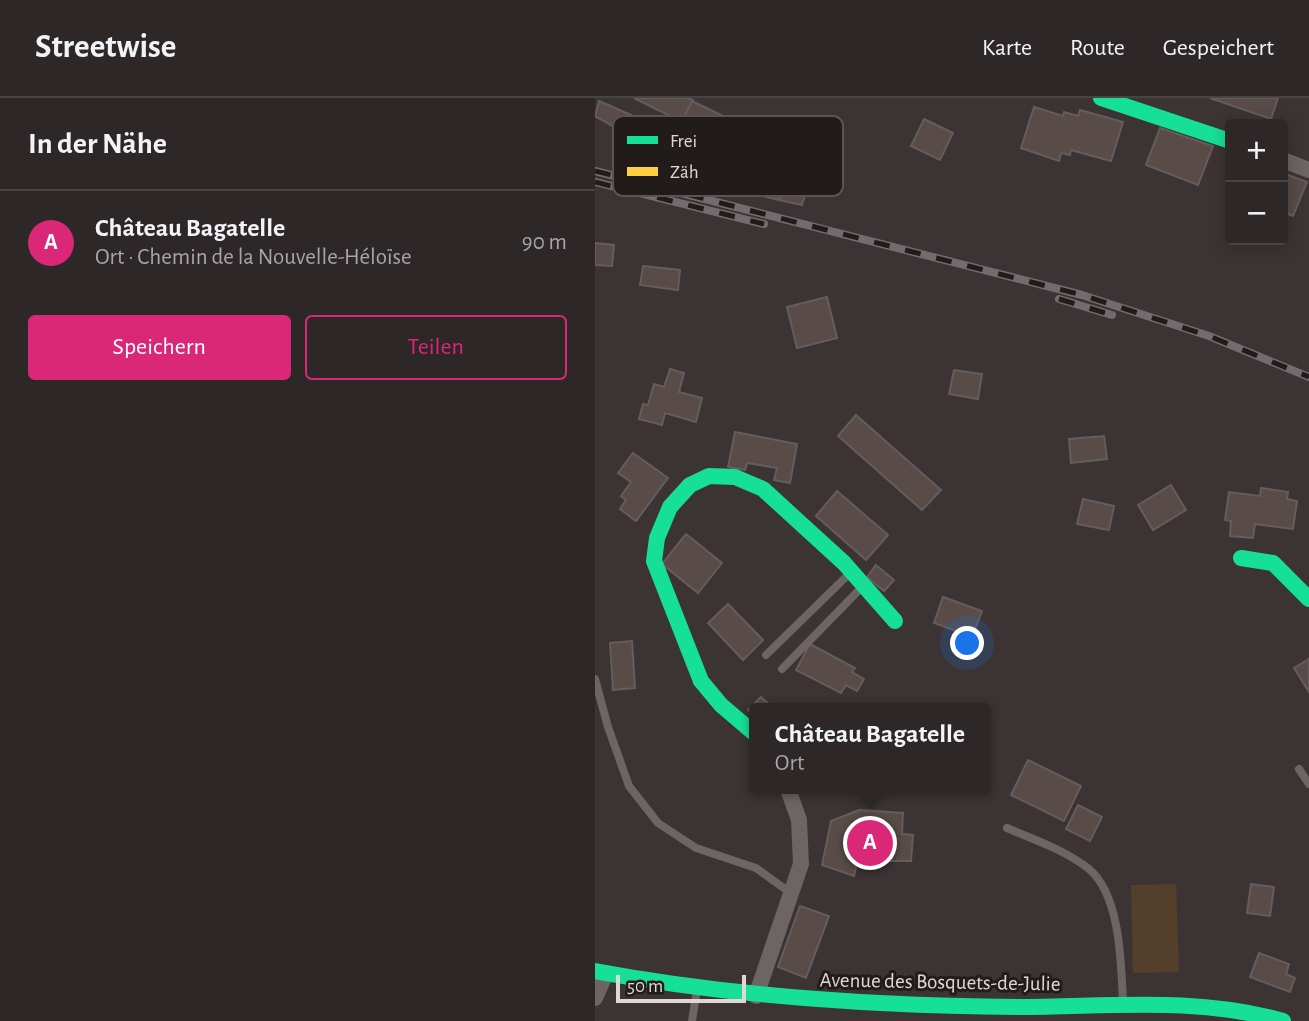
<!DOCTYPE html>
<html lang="de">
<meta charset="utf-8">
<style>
:root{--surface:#2d2727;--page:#352f2f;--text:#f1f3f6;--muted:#a7a5a7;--line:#484444;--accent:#db2777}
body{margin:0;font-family:"Alegreya Sans",sans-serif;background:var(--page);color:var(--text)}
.controls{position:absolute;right:21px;top:21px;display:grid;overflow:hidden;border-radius:7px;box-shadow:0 4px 18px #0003}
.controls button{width:63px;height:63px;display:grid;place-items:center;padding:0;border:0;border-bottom:2px solid var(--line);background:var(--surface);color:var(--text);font:35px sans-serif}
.scale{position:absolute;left:21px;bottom:18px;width:130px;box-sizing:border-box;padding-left:7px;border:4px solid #e0d6d6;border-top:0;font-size:19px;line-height:24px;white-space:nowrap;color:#e0d6d6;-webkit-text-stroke:5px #211b1a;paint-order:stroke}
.you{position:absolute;left:373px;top:546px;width:24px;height:24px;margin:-18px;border:5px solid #fff;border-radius:50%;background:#1a73e8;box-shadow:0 0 0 10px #1a73e833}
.badge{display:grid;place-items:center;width:46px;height:46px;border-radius:50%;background:var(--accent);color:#fff;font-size:23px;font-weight:700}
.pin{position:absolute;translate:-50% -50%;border:4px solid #fff;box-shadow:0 2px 7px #0006}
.popup{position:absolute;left:154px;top:605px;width:242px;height:91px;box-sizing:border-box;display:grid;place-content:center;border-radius:7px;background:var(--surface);filter:drop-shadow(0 2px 5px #0005);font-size:23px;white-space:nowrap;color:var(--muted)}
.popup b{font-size:26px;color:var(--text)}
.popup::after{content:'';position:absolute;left:50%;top:100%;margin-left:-14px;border:14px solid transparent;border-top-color:var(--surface)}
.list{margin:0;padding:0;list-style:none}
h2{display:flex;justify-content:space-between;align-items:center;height:91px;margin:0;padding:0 28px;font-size:30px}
h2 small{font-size:23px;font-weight:400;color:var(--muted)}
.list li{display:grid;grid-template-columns:46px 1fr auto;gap:21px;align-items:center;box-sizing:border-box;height:105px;padding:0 28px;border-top:2px solid var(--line)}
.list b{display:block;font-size:26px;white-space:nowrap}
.list p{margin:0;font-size:23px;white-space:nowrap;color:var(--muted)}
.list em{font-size:23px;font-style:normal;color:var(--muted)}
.actions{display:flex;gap:14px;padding:21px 28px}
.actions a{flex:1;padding:16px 0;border:2px solid var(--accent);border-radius:7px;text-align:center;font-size:24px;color:var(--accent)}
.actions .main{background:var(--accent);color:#fff}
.map{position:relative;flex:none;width:714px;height:923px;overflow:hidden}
header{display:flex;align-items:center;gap:42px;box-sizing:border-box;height:98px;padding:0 35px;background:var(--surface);border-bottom:2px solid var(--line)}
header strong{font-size:33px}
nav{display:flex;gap:38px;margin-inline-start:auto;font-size:24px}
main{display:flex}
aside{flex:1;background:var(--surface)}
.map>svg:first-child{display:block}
.green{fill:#54402a}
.building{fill:#584b48;stroke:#645d5c;stroke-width:2}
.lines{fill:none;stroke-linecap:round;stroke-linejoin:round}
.lane{stroke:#6c6465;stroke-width:8}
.street{stroke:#6c6465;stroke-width:16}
.fast{stroke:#16e098;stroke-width:16}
.rail-casing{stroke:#736c6e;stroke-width:8}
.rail{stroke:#211b1a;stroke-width:5;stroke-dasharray:16;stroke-linecap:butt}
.labels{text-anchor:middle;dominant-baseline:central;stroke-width:6;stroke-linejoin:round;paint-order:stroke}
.street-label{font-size:21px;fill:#e0d6d6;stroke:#211b1a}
.key{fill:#211b1a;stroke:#5a5352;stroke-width:2}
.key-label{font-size:19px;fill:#e0d6d6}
</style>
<header>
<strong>Streetwise</strong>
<nav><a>Karte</a><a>Route</a><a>Gespeichert</a></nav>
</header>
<main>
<aside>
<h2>In der Nähe<small></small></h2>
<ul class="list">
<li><span class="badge">A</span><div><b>Château Bagatelle</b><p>Ort · Chemin de la Nouvelle-Héloïse</p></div><em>90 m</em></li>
</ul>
<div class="actions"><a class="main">Speichern</a><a>Teilen</a></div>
</aside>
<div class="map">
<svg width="714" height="923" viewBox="0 0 714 923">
<rect width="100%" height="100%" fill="#3c3434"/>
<polygon class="green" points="581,786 584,874 538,875 536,787"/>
<g class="building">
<polygon points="39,0 93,0 98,2 87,24"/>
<polygon points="615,0 683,0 676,21"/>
<polygon points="4,3 59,27 53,42 23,31 0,18"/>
<polygon points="97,3 128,18 121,33 87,23"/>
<polygon points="439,9 468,18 469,14 483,18 485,12 528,24 516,63 476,52 475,57 466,55 464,63 426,50"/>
<polygon points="329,21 358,35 345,62 316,48"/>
<polygon points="565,30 618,48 603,87 551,67"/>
<polygon points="95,37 120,40 117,51 93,45"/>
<polygon points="93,45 192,71 184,102 85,77"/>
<polygon points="192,71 216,76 207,107 184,102"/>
<polygon points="688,75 712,84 698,118 688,114"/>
<polygon points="0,145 19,147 17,168 0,167"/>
<polygon points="48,168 85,172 83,192 45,187"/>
<polygon points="232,199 242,240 202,250 192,209"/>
<polygon points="75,271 89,275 84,294 107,300 101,324 70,315 67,327 44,321 48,306 53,307 59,286 69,289"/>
<polygon points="359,272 387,276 383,301 354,296"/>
<polygon points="261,317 346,392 327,412 243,338"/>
<polygon points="140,334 202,346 195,385 179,382 182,370 152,365 150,372 133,369"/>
<polygon points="509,338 512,361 476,365 474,341"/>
<polygon points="38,355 73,380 41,423 25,411 31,402 26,398 36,384 23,375"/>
<polygon points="576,387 591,412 558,432 543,407"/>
<polygon points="666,390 693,394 692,401 702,403 698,431 660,426 658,440 635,438 636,423 630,422 634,394 665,398"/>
<polygon points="242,393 293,437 271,462 221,418"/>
<polygon points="488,401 519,408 514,432 482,426"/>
<polygon points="91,436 127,465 103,495 67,466"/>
<polygon points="281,467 299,482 289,493 272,479"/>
<polygon points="348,499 387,513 377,539 339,525"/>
<polygon points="133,506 168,542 148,562 113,525"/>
<polygon points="37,543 40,590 18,592 15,545"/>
<polygon points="215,546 260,570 257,574 269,581 262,593 251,587 246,595 201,572"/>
<polygon points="714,561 714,594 699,570"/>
<polygon points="166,599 178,610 160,610 160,618 153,612"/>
<polygon points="433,662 486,688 469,723 416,697"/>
<polygon points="483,707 507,719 495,743 471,731"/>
<polygon points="264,712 308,715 307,736 318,737 316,763 283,763 284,754 265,753 259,778 227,767 236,723"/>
<polygon points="656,786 679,789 675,818 652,815"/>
<polygon points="205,808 234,818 211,880 183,869"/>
<polygon points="664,855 694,866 691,876 700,880 695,894 655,879"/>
</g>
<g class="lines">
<g class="lane">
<polyline points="171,557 254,476"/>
<polyline points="187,571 267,489"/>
<polyline points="0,581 13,629 34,688 63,725 101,750 161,770 197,796"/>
<polyline points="704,671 714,686"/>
<path d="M412 730C440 742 470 752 494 771 526 798 526 867 528 905"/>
<polyline points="97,923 102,891"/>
</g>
<g class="street">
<polyline points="688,62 714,72"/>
<polyline points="161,898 206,766 204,722 193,691"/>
<polyline points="0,900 11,875"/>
</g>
<g class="fast">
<polyline points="506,0 635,43"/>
<polyline points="646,460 678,465 714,501"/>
<polyline points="160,636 126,607 106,583 59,463 62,440 75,409 95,387 114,378 140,379 168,391 249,465 300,523"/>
<path d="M0 873C140 899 281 908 424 909 513 909 600 898 688 923"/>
</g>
<defs>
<g id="rail">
<polyline points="0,73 487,197 614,238 714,279"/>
<polyline points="0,84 169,126"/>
<polyline points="464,201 517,217"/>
</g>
</defs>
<use href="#rail" class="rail-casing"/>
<use href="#rail" class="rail"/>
</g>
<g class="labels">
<g class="street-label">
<text transform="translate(345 884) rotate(1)">Avenue des Bosquets-de-Julie</text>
</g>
</g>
<rect x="18" y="18" width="230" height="80" rx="10" class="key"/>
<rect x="32" y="38" width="31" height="8" fill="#16e098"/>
<rect x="32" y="69" width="31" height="9" fill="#ffcf43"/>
<g class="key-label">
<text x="75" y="49">Frei</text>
<text x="75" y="80">Zäh</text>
</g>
</svg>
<div class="controls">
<button>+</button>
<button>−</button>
</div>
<div class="scale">50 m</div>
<div class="you"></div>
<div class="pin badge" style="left:275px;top:745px">A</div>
<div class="popup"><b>Château Bagatelle</b>Ort</div>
</div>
</main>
